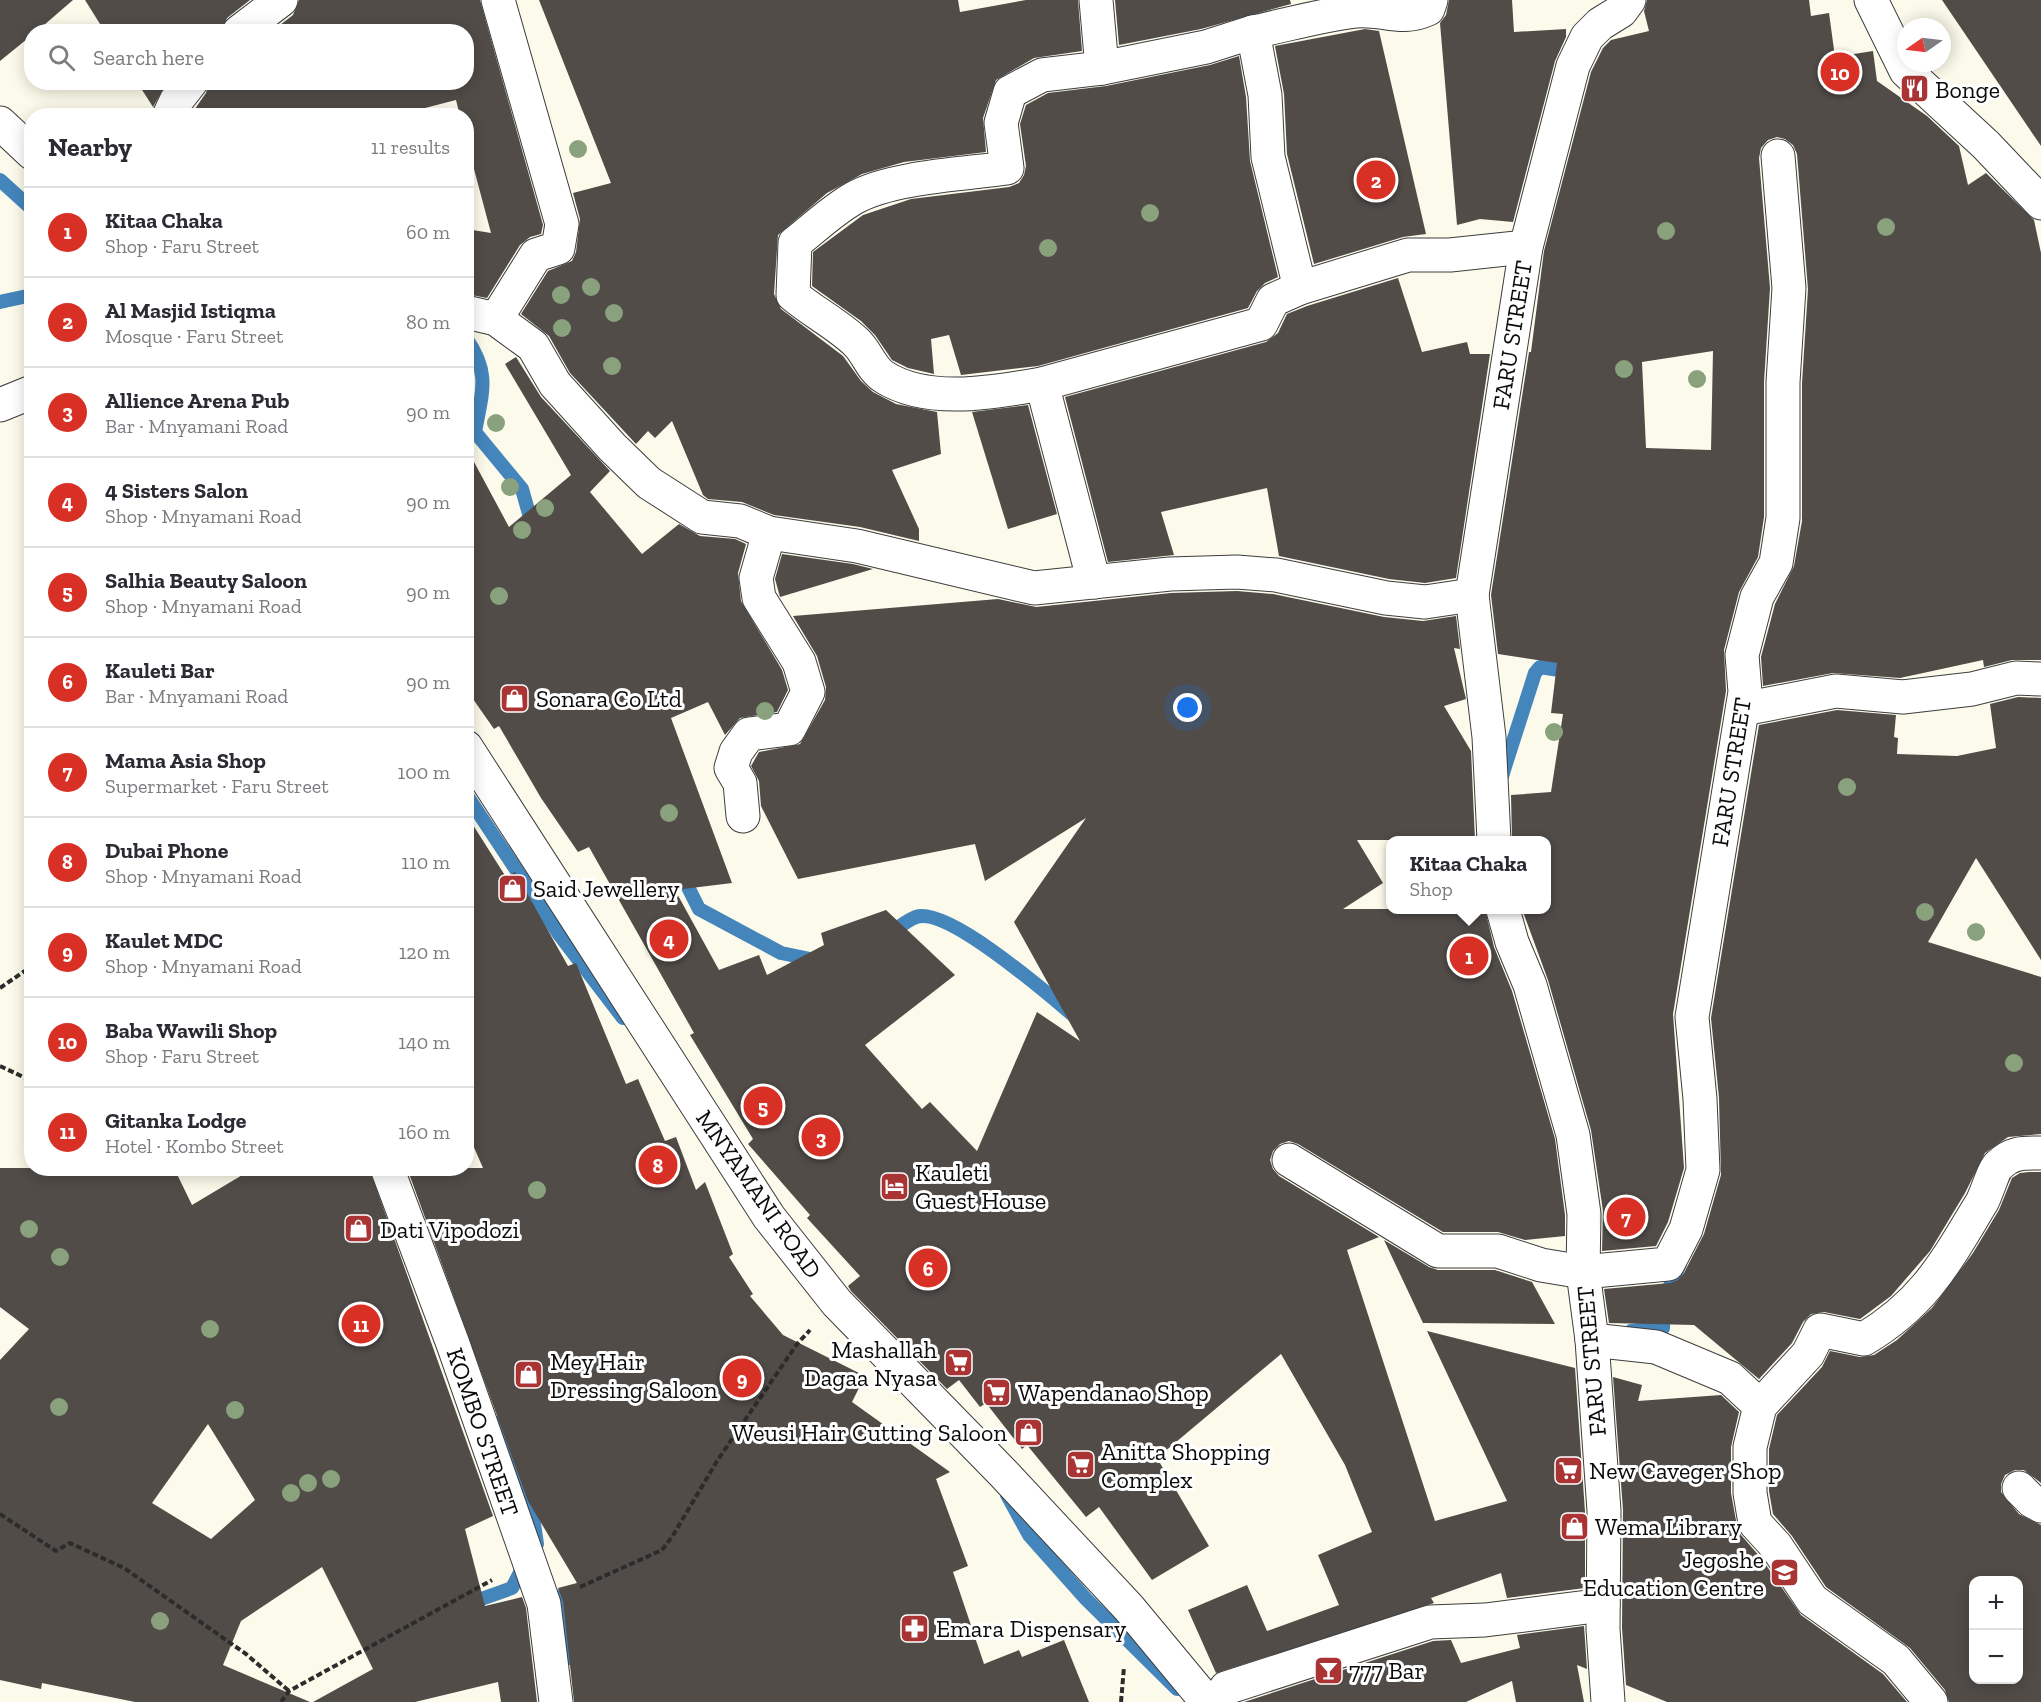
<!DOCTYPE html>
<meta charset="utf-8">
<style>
:root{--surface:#fff;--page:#f7f7f7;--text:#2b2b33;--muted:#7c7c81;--line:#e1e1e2;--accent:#d93025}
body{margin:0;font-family:"Zilla Slab",serif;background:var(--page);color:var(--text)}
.controls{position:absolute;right:18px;bottom:18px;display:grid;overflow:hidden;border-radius:12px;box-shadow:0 3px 15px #0003}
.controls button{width:54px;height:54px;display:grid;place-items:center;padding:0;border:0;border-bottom:2px solid var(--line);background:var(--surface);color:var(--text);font:30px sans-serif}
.compass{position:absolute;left:1897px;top:18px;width:54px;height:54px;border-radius:50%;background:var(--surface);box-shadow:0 3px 15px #0003;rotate:256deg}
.you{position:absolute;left:1188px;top:708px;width:21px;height:21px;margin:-15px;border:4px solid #fff;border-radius:50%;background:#1a73e8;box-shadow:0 0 0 9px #1a73e833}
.badge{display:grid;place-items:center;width:39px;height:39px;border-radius:50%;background:var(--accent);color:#fff;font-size:20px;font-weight:700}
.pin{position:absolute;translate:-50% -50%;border:3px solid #fff;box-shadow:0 2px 6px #0006}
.popup{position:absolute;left:1386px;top:836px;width:165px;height:78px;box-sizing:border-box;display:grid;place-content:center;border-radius:12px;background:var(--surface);filter:drop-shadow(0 2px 4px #0005);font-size:20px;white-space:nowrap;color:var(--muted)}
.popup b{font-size:22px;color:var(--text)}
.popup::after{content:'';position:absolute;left:50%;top:100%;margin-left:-12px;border:12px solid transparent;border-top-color:var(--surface)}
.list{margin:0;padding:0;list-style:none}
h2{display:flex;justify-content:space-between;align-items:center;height:78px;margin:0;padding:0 24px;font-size:26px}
h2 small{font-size:20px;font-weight:400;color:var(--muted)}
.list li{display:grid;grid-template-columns:39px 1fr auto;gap:18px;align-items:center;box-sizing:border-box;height:90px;padding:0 24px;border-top:2px solid var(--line)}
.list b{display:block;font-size:22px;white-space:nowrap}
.list p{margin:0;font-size:20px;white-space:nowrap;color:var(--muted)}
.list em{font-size:20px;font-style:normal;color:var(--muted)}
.icon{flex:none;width:33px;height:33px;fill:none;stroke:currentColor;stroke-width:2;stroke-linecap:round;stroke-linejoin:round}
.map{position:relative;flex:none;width:2041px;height:1702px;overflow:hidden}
.search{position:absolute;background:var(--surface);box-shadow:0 3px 15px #0003;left:24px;top:24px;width:450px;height:66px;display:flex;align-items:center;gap:15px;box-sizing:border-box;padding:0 21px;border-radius:24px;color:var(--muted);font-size:22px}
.panel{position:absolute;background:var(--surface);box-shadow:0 3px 15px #0003;left:24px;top:108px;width:450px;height:1068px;border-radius:24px}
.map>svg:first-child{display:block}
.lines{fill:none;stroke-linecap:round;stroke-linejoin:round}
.stream{stroke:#4485bc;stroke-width:14}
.building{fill:#514c48;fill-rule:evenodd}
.minor-casing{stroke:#3d3d3d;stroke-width:35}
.path{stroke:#2c2c2c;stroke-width:4;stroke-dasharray:6 3;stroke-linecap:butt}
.minor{stroke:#fff;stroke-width:33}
.tree{fill:#89a17d}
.labels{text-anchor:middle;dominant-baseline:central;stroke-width:6;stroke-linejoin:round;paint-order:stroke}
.poi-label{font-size:24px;fill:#0a0a0a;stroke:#fff;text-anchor:start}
.street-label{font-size:24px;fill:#0a0a0a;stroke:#fff}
</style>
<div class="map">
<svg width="2041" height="1702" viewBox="0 0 2041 1702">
<rect width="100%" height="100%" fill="#fcfaea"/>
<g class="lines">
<g class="stream">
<polyline points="0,180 32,209"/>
<polyline points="0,302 32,295"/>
<path d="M466 338C491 373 482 393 475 432L522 489 533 528"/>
<polyline points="1502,776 1535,673 1540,667 1572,672"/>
<polyline points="466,794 558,933 623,1018"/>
<polyline points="681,873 699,909 781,953 820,961"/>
<path d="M889 934C897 929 907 920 916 917 947 906 1048 994 1073 1015"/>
<polyline points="1631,1331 1663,1328 1664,1299 1680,1264"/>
<polyline points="497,1423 533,1517 537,1544"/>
<polyline points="1007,1495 1029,1535 1086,1599 1177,1689"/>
<polyline points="555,1596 564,1618 570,1658"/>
<polyline points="467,1604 512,1588 524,1565"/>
</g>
</g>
<g class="building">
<polygon points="0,0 73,0 36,32 32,32 32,35 0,61"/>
<polygon points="85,0 250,0 227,18 221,32 105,32"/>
<polygon points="299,0 480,0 543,225 541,234 530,237 520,245 487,298 466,294 466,229 491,233 466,139 466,116 460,116 456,100 394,116 190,116 206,93 209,82 466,82 466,32 271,32 293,15"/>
<polygon points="539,0 958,0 960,12 1026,0 1078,0 1082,51 1034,58 996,80 983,118 986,152 904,162 862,174 827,193 778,235 774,294 781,309 843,356 861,381 873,392 896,404 937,412 941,454 892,470 919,529 919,541 860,527 774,515 742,502 708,499 703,495 672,421 655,438 648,431 636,444 570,373 549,336 521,314 548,271 572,261 576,252 580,219 573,193 611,183"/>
<polygon points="1115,0 1290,0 1291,4 1201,29 1119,45"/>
<polygon points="1449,0 1512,0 1514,32 1566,29 1566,37 1555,61 1513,222 1480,219 1457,225 1440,23 1446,15"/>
<path d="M1647 0H1809L1811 16 1829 13 1835 57 1873 51 1877 81 1927 116 1959 146 1968 185 1986 173 2034 220 2041 253V660H2012L1984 667 1983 660 1900 678 1833 673 1763 686 1761 657 1775 604 1794 566 1802 521V383L1808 289 1797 154 1793 145 1785 139 1777 137 1768 140 1761 148 1759 158 1770 288 1764 382V517L1758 557 1739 592 1724 650 1726 691 1673 1014 1684 1168 1668 1222 1656 1246 1602 1251 1603 1211 1591 1130 1548 980 1522 909H1547V840H1512L1511 795 1551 792 1563 714 1551 713 1557 663 1498 654 1491 595 1529 352H1531L1544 251 1591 72 1603 48 1611 40 1649 31 1644 11ZM1713 351 1711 450 1646 448 1642 362Z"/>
<polygon points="1942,0 2041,0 2041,146"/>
<polygon points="1365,29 1379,31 1426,234 1403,237 1314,264 1287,154 1284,94 1275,46"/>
<polygon points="1239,56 1246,97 1250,161 1278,277 1265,283 1257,291 1248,308 1038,366 961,375 949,335 931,339 934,374 908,368 892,360 875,335 861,321 812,286 813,252 863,215 911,199 1009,187 1019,183 1024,175 1026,166 1020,124 1026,105 1048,93 1106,86 1210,65"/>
<polygon points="137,82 167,82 153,107"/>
<polygon points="1398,278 1422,352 1467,342 1470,354 1490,354 1456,578 1425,583 1389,579 1279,556 1267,488 1161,512 1174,555 1108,562 1065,397 1266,342 1278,333 1287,314 1307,306"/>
<polygon points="516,357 541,397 610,471 590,492 642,554 679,524 700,536 735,539 746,544 738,573 741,601 782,670 788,690 777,712 740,718 725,735 708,702 671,718 732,883 675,890 719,970 759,955 767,975 824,945 821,933 886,910 955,975 865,1045 922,1109 930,1102 977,1151 1037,1012 1080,1041 1014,922 1086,818 985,881 975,844 798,879 761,806 759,781 751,766 759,752 800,744 825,700 826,687 817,656 793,616 998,599 1036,607 1171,593 1237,591 1273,594 1384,617 1423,621 1456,616 1460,649 1454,648 1466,699 1444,706 1471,751 1475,840 1357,840 1383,883 1343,909 1485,909 1494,947 1512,991 1555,1139 1565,1215 1565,1236 1525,1240 1498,1232 1443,1232 1298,1144 1289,1141 1280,1144 1273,1151 1270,1160 1273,1169 1279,1176 1379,1237 1347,1250 1435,1521 1507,1501 1427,1331 1575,1368 1585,1512 1585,1588 1507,1598 1501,1573 1431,1598 1434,1603 1216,1673 1188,1610 1247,1585 1267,1631 1339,1605 1318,1555 1372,1532 1345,1465 1281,1354 1157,1458 1209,1546 1152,1580 1099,1507 1086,1517 1027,1445 1022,1449 986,1403 980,1407 959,1380 947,1389 851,1291 848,1286 860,1276 807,1218 810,1215 748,1144 753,1139 690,1035 694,1033 589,847 578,852 541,798 499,726 494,729 466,689 466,447 509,527 571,475 505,364"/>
<polygon points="1028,405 1057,514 1008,529 972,412"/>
<polygon points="782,554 853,564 873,569 780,597 775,579"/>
<polygon points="2018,697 2041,698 2041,960 1976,858 1928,942 2041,977 2041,1134 2008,1137 1985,1153 1965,1193 1930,1251 1891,1296 1860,1319 1824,1312 1811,1314 1803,1322 1792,1343 1759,1379 1694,1325 1609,1323 1604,1289 1670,1283 1678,1280 1684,1273 1704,1234 1721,1175 1719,1098 1711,1018 1759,725 1837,710 1896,715 1894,737 1898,738 1897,754 1957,756 1996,748 1990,704"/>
<polygon points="466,814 506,877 515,872 568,966 576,963 626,1084 638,1079 665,1141 676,1137 696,1190 705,1182 733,1254 729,1257 753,1294 750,1296 783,1335 865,1376 852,1402 950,1472 936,1479 968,1566 953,1572 984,1664 1019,1650 1022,1657 1064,1640 1089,1702 574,1702 563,1601 558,1588 577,1583 528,1501 407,1168 483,1168 466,1129"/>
<path d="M0 1168H174L192 1205 254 1168H369L493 1516 465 1529 485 1606 522 1597 526 1608 537 1702H501L498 1682 415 1702H313L373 1669 322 1567 241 1621 223 1665 310 1702H135L42 1683 41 1689 0 1680V1360L29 1329 0 1307ZM208 1424 255 1500 211 1539 152 1503Z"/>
<path d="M2029 1172H2041V1483L2024 1470H2015L2005 1475 2001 1484V1492L2019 1514 2041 1525V1702H1949L1945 1690 1910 1648 1826 1587 1792 1536 1773 1514 1769 1491V1449L1777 1415 1822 1367 1830 1351 1860 1357 1874 1355 1897 1340 1932 1308 1973 1253 1999 1210 2012 1178 2020 1173ZM1974 1581H2019V1680H1974Z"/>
<polygon points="1384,1240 1429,1267 1438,1270 1495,1270 1532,1282 1555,1324 1423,1323"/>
<polygon points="1613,1377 1642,1385 1638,1401 1721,1395 1739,1412 1731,1447 1731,1493 1737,1526 1741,1535 1761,1558 1801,1615 1883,1674 1907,1702 1667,1702 1626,1685 1622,1628 1623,1510"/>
<polygon points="1584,1626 1587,1669 1577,1665 1584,1702 1516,1702 1512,1681 1466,1702 1244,1702 1433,1641 1451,1640 1461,1663 1520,1648 1517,1635"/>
</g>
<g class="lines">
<defs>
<g id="minor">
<polyline points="1096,0 1102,68"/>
<polyline points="1871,0 1906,71 1986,145 2041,203"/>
<polyline points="239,32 281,0"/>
<polyline points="169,116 176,101 191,82"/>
<polyline points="0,123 32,153"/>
<path d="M1300 288 1268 157 1265 95 1253 32C1287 25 1321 15 1355 11 1384 8 1400 22 1428 9L1431 0"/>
<polyline points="466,312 496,319 533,346 555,384 612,447 649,483 702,517 740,521 769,533 857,546 1034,588 1170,574 1237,572 1276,575 1386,598 1425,602 1472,595"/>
<polyline points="496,319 536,255 558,248 562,224 498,0"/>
<path d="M1042 384C995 392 928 405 884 377 871 369 867 352 856 342 837 324 813 312 793 295L795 243C814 228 833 210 854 198 891 177 964 174 1007 168L1001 123 1010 92 1042 75 1102 68 1206 47 1253 32"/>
<polyline points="0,405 32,392"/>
<polyline points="1094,582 1042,384 1261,324 1273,300 1300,288 1408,255 1450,255 1526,247"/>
<polyline points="1743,709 1836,691 1903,697 1972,689 2016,678 2041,679"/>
<polyline points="466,747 769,1217 837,1303 1003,1473 1129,1608 1207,1702"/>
<polyline points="743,816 740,783 731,768 736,752 749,734 789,729 808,692 799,662 759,598 756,578 769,533"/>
<polyline points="1494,840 1489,737 1472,595 1526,247 1573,66 1587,37 1600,24 1621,11 1629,0"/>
<polyline points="1503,910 1512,942 1530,985 1573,1135 1584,1214 1583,1272 1592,1340 1604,1511 1603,1629 1608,1702"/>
<polyline points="1289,1160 1438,1251 1498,1251 1541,1265 1583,1272 1668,1264 1686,1229 1703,1170 1700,1099 1692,1017 1745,692 1742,655 1757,597 1776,563 1783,518 1783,382 1789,288 1778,156"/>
<polyline points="387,1168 453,1344 544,1604 556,1702"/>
<polyline points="1592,1340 1656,1347 1730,1378 1760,1406"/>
<polyline points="2019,1488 2032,1501 2041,1506"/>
<polyline points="1216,1702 1226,1688 1430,1622 1485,1620 1603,1605"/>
<path d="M1931 1702 1896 1660 1812 1600 1776 1546 1755 1523 1750 1493V1447L1760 1406 1808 1354 1820 1330 1864 1339C1926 1302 1946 1261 1982 1202 1987 1193 1993 1170 1999 1165 2012 1152 2023 1153 2041 1153"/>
</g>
</defs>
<use href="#minor" class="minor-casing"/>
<g class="path">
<polyline points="0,988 32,966"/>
<polyline points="0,1066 32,1081"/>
<polyline points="0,1514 56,1551 70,1543 124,1568 246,1654 289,1691"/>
<polyline points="580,1587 662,1550 672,1537 717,1461 797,1344 810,1330"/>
<polyline points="281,1702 289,1691 492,1580"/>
<polyline points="1121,1702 1124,1667"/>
</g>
<use href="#minor" class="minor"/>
</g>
<g class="tree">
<circle cx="578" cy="149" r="9"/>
<circle cx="1150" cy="213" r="9"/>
<circle cx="1886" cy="227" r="9"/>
<circle cx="1666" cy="231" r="9"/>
<circle cx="1048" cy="248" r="9"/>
<circle cx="591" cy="287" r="9"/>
<circle cx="561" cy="295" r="9"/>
<circle cx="614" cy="313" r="9"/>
<circle cx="562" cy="328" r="9"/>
<circle cx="612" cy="366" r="9"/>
<circle cx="1624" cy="369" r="9"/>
<circle cx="1697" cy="379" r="9"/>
<circle cx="496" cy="423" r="9"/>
<circle cx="510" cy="487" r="9"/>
<circle cx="545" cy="508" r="9"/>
<circle cx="522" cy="530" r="9"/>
<circle cx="499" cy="596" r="9"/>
<circle cx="765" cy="711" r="9"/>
<circle cx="1554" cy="732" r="9"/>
<circle cx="1847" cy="787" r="9"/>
<circle cx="669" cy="813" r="9"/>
<circle cx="1925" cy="912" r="9"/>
<circle cx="1976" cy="932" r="9"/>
<circle cx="2014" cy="1063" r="9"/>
<circle cx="537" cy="1190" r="9"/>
<circle cx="29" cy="1229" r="9"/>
<circle cx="60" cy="1257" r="9"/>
<circle cx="210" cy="1329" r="9"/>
<circle cx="59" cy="1407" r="9"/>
<circle cx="235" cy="1410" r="9"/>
<circle cx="331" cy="1479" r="9"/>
<circle cx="308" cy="1483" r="9"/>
<circle cx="291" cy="1493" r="9"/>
<circle cx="160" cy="1621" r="9"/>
</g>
<defs>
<symbol id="restaurant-square" viewBox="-11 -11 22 22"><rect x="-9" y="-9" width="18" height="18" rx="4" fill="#a93433" stroke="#fff"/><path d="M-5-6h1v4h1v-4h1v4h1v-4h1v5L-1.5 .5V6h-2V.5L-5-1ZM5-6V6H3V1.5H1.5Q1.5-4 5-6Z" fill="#fff"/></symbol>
<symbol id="shop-square" viewBox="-11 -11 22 22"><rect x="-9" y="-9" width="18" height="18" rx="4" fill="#a93433" stroke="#fff"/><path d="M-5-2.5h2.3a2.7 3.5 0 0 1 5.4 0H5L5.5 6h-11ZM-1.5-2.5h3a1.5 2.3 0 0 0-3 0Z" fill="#fff"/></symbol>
<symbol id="hotel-square" viewBox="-11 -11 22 22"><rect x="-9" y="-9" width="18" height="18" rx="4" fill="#a93433" stroke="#fff"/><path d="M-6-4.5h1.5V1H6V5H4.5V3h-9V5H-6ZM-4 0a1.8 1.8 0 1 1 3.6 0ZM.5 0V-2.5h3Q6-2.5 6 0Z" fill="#fff"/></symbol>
<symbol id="supermarket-square" viewBox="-11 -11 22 22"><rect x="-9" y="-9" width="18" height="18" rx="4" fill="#a93433" stroke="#fff"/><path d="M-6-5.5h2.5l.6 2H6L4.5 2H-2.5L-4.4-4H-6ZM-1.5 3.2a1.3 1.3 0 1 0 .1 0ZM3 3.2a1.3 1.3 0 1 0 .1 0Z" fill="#fff"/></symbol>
<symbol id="school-square" viewBox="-11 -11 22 22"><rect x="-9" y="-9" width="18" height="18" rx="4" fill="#a93433" stroke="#fff"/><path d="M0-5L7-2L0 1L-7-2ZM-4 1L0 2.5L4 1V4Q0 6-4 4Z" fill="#fff"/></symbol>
<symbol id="pharmacy-square" viewBox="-11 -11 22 22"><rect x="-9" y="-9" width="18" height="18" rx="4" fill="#a93433" stroke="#fff"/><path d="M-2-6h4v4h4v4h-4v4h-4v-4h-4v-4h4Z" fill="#fff"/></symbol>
<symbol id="bar-square" viewBox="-11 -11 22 22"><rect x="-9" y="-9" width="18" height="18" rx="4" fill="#a93433" stroke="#fff"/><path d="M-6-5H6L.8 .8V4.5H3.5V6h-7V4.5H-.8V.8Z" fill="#fff"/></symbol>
</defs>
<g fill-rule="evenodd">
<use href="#restaurant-square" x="1898" y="72" width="33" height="33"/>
<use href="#shop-square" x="498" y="682" width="33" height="33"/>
<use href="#shop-square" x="496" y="872" width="33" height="33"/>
<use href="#hotel-square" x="878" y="1170" width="33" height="33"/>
<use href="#shop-square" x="342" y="1212" width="33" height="33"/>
<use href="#supermarket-square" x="942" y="1346" width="33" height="33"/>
<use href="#shop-square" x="512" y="1358" width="33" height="33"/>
<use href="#supermarket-square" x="980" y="1376" width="33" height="33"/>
<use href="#shop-square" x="1012" y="1416" width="33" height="33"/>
<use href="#supermarket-square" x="1064" y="1448" width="33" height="33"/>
<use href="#supermarket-square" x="1552" y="1454" width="33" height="33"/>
<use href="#shop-square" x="1558" y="1510" width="33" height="33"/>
<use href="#school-square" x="1768" y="1556" width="33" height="33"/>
<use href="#pharmacy-square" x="898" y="1612" width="33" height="33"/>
<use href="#bar-square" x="1312" y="1654" width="33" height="33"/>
</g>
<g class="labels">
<g class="poi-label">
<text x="1935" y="89">Bonge</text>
<text x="536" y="698">Sonara Co Ltd</text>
<text x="533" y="888">Said Jewellery</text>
<text x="915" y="1172">Kauleti<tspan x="915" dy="28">Guest House</tspan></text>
<text x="380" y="1229">Dati Vipodozi</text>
<text x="937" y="1349" text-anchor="end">Mashallah<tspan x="937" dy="28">Dagaa Nyasa</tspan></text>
<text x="550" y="1361">Mey Hair<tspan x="550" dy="28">Dressing Saloon</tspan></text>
<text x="1018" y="1392">Wapendanao Shop</text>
<text x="1007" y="1432" text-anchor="end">Weusi Hair Cutting Saloon</text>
<text x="1101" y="1451">Anitta Shopping<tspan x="1101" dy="28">Complex</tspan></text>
<text x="1589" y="1470">New Caveger Shop</text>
<text x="1595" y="1526">Wema Library</text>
<text x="1764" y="1559" text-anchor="end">Jegoshe<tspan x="1764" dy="28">Education Centre</tspan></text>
<text x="936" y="1628">Emara Dispensary</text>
<text x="1349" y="1670">777 Bar</text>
</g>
<g class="street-label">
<text transform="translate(1512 335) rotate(-81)">FARU STREET</text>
<text transform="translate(1731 772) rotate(-81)">FARU STREET</text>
<text transform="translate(759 1194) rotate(55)">MNYAMANI ROAD</text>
<text transform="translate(1591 1361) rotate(-95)">FARU STREET</text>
<text transform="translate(483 1432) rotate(71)">KOMBO STREET</text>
</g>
</g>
</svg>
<div class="controls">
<button>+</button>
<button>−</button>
</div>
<svg class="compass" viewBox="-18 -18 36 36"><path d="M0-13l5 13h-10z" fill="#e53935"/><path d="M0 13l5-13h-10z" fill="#7c7c81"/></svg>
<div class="you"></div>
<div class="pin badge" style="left:1469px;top:956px">1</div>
<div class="popup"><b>Kitaa Chaka</b>Shop</div>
<div class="pin badge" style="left:1376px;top:180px">2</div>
<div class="pin badge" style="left:821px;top:1137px">3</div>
<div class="pin badge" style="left:669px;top:939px">4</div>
<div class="pin badge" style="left:763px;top:1106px">5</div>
<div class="pin badge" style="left:928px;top:1268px">6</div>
<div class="pin badge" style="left:1626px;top:1217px">7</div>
<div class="pin badge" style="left:658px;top:1165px">8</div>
<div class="pin badge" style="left:742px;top:1378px">9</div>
<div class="pin badge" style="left:1840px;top:72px">10</div>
<div class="pin badge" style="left:361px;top:1324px">11</div>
<div class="search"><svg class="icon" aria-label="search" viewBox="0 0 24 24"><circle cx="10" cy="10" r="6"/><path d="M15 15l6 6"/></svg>Search here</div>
<section class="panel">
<h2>Nearby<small>11 results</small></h2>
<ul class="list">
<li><span class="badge">1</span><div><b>Kitaa Chaka</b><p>Shop · Faru Street</p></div><em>60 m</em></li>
<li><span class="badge">2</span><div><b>Al Masjid Istiqma</b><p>Mosque · Faru Street</p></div><em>80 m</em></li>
<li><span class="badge">3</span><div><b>Allience Arena Pub</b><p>Bar · Mnyamani Road</p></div><em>90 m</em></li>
<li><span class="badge">4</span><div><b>4 Sisters Salon</b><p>Shop · Mnyamani Road</p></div><em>90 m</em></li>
<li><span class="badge">5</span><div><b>Salhia Beauty Saloon</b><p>Shop · Mnyamani Road</p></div><em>90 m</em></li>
<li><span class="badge">6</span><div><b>Kauleti Bar</b><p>Bar · Mnyamani Road</p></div><em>90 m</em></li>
<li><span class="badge">7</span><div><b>Mama Asia Shop</b><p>Supermarket · Faru Street</p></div><em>100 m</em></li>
<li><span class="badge">8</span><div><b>Dubai Phone</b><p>Shop · Mnyamani Road</p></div><em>110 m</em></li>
<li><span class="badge">9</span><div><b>Kaulet MDC</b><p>Shop · Mnyamani Road</p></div><em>120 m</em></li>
<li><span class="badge">10</span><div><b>Baba Wawili Shop</b><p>Shop · Faru Street</p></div><em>140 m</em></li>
<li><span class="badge">11</span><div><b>Gitanka Lodge</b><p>Hotel · Kombo Street</p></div><em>160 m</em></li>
</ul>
</section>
</div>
